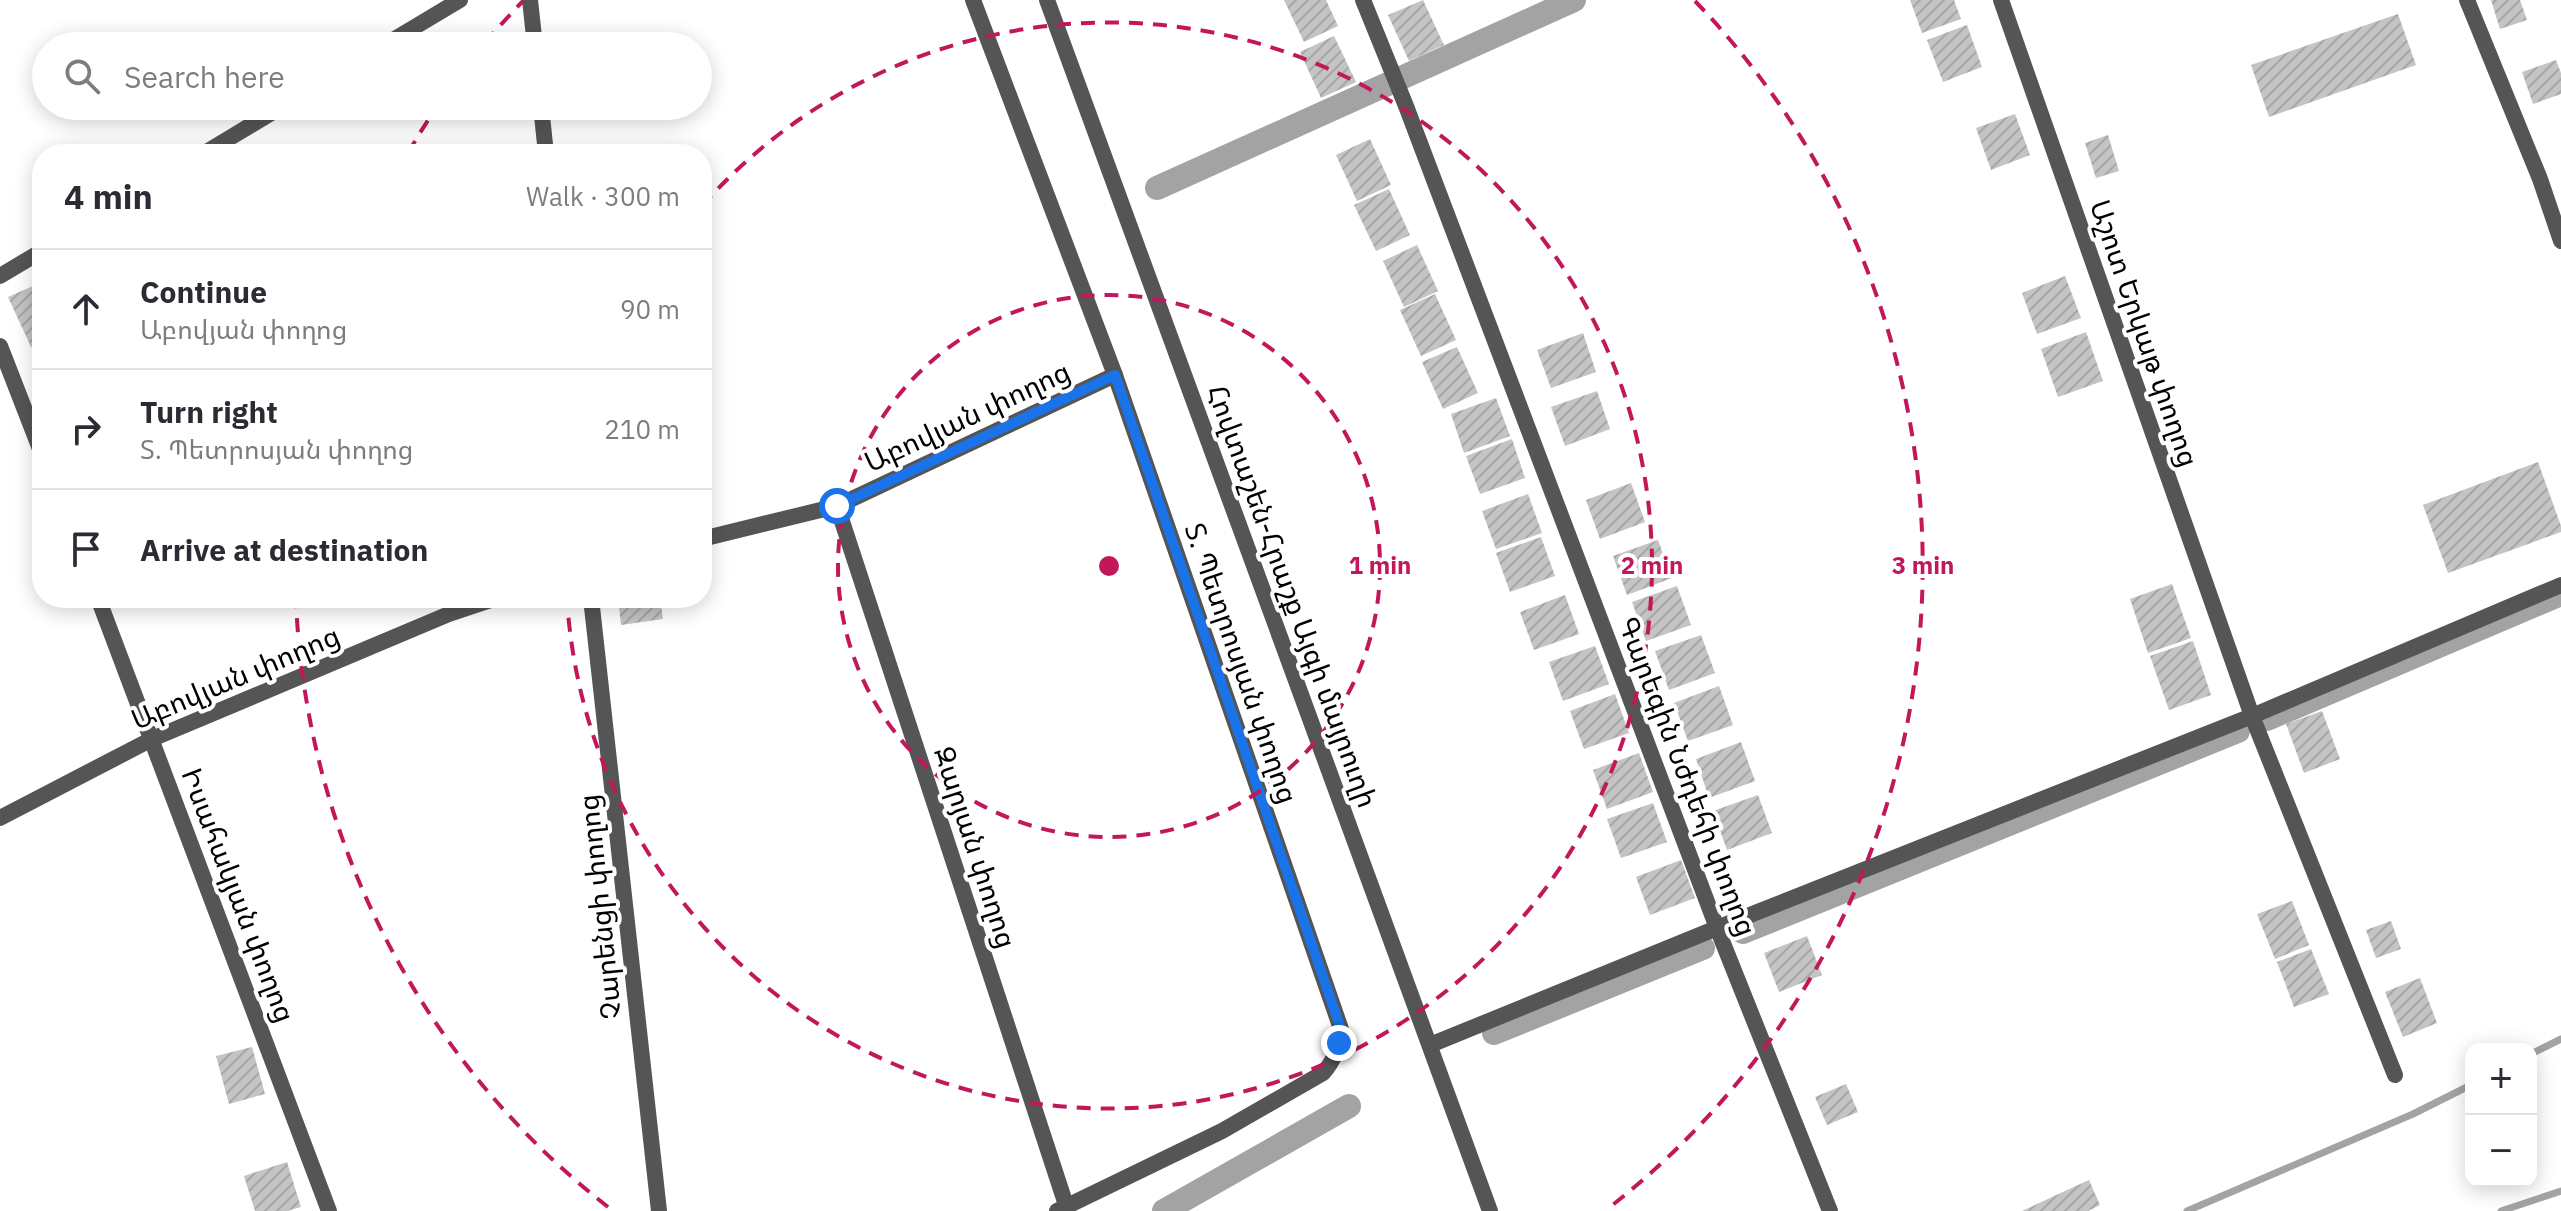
<!DOCTYPE html>
<meta charset="utf-8">
<style>
:root{--surface:#fff;--page:#f7f7f7;--text:#2b2b33;--muted:#7c7c81;--line:#e1e1e2}
body{margin:0;font-family:"IBM Plex Sans","Noto Sans Armenian",sans-serif;background:var(--page);color:var(--text)}
.controls{position:absolute;right:24px;bottom:24px;display:grid;overflow:hidden;border-radius:16px;box-shadow:0 4px 20px #0003}
.controls button{width:72px;height:72px;display:grid;place-items:center;padding:0;border:0;border-bottom:2px solid var(--line);background:var(--surface);color:var(--text);font:40px sans-serif}
.stop{position:absolute;width:24px;height:24px;margin:-18px;border:6px solid #1a73e8;border-radius:50%;background:#fff}
.stop.end{background:#1a73e8;border-color:#fff;box-shadow:0 2px 8px #0008}
.list{margin:0;padding:0;list-style:none}
h2{display:flex;justify-content:space-between;align-items:center;height:104px;margin:0;padding:0 32px;font-size:34px}
h2 small{font-size:26px;font-weight:400;color:var(--muted)}
.list li{display:grid;grid-template-columns:52px 1fr auto;gap:24px;align-items:center;box-sizing:border-box;height:120px;padding:0 32px;border-top:2px solid var(--line)}
.list b{display:block;font-size:30px;white-space:nowrap}
.list p{margin:0;font-size:26px;white-space:nowrap;color:var(--muted)}
.list em{font-size:26px;font-style:normal;color:var(--muted)}
.icon{flex:none;width:44px;height:44px;fill:none;stroke:currentColor;stroke-width:2;stroke-linecap:round;stroke-linejoin:round}
.map{position:relative;flex:none;width:2561px;height:1211px;overflow:hidden}
.search{position:absolute;background:var(--surface);box-shadow:0 4px 20px #0003;left:32px;top:32px;width:680px;height:88px;display:flex;align-items:center;gap:20px;box-sizing:border-box;padding:0 28px;border-radius:44px;color:var(--muted);font-size:30px}
.panel{position:absolute;background:var(--surface);box-shadow:0 4px 20px #0003;left:32px;top:144px;width:680px;height:464px;border-radius:32px}
.map>svg:first-child{display:block}
.lines{fill:none;stroke-linecap:round;stroke-linejoin:round}
.stream{stroke:#a3a3a3;stroke-width:7}
.canal{stroke:#a3a3a3;stroke-width:24}
.building{fill:url(#building-hatch)}
.minor{stroke:#555;stroke-width:16}
.tertiary{stroke:#555;stroke-width:16}
.route{stroke:#1a73e8;stroke-width:10}
.ring{fill:none;stroke:#c2185b;stroke-width:4;stroke-dasharray:14 10}
.labels{text-anchor:middle;dominant-baseline:central;stroke-width:8;stroke-linejoin:round;paint-order:stroke}
.street-label{font-size:28px;fill:#000;stroke:#fff}
.centre{fill:#c2185b;stroke:#fff;stroke-width:4}
.ring-label{font-size:24px;text-anchor:middle;font-weight:bold;fill:#c2185b;stroke:#fff;stroke-width:8;stroke-linejoin:round;paint-order:stroke}
</style>
<div class="map">
<svg width="2561" height="1211" viewBox="0 0 2561 1211">
<defs>
<pattern id="building-hatch" width="6" height="6" patternUnits="userSpaceOnUse" patternTransform="scale(2)"><rect width="6" height="6" fill="#c4c4c4"/><path d="M-1 1l2-2M0 6l6-6M5 7l2-2" fill="none" stroke="#a7a7a7"/></pattern>
</defs>
<rect width="100%" height="100%" fill="#fff"/>
<g class="lines">
<g class="stream">
<polyline points="2531,1054 2561,1039"/>
<polyline points="2187,1211 2413,1114 2471,1085"/>
<polyline points="2501,1211 2561,1191"/>
</g>
<g class="canal">
<polyline points="1157,188 1574,0"/>
<polyline points="2267,719 2561,594"/>
<polyline points="1743,932 2238,731"/>
<polyline points="1494,1033 1703,948"/>
<polyline points="1164,1211 1349,1106"/>
</g>
</g>
<g class="building">
<polygon points="1284,0 1326,0 1338,26 1304,42"/>
<polygon points="1423,0 1444,45 1409,61 1388,15"/>
<polygon points="1910,0 1954,0 1961,19 1922,33"/>
<polygon points="2491,0 2520,0 2527,20 2500,29"/>
<polygon points="2398,14 2416,65 2269,117 2251,65"/>
<polygon points="1967,25 1982,67 1943,82 1927,40"/>
<polygon points="1334,36 1356,82 1321,98 1300,52"/>
<polygon points="2556,60 2561,73 2561,94 2533,104 2522,72"/>
<polygon points="2015,114 2030,155 1991,170 1976,128"/>
<polygon points="2108,135 2119,171 2096,178 2085,143"/>
<polygon points="1370,139 1391,185 1357,201 1336,155"/>
<polygon points="1389,189 1410,235 1376,251 1354,205"/>
<polygon points="1417,245 1438,291 1404,307 1383,261"/>
<polygon points="2065,276 2081,318 2037,334 2022,293"/>
<polygon points="42,282 42,342 31,347 8,297"/>
<polygon points="1435,294 1456,340 1421,356 1400,310"/>
<polygon points="2086,332 2103,381 2058,397 2041,349"/>
<polygon points="1583,333 1596,372 1551,388 1537,350"/>
<polygon points="1457,347 1478,393 1443,409 1422,362"/>
<polygon points="1597,391 1610,429 1565,446 1551,407"/>
<polygon points="1496,398 1510,436 1464,453 1451,414"/>
<polygon points="1512,439 1525,478 1480,494 1466,456"/>
<polygon points="2538,462 2561,526 2561,532 2448,573 2423,505"/>
<polygon points="1631,483 1645,522 1600,539 1586,500"/>
<polygon points="1528,494 1542,533 1496,549 1482,511"/>
<polygon points="1541,537 1555,576 1510,592 1496,553"/>
<polygon points="1658,540 1672,578 1627,595 1613,556"/>
<polygon points="2172,584 2191,638 2148,653 2130,599"/>
<polygon points="1677,586 1691,625 1646,641 1632,602"/>
<polygon points="1565,595 1579,634 1534,650 1520,612"/>
<polygon points="618,598 660,598 663,619 621,625"/>
<polygon points="1701,635 1715,673 1669,690 1655,651"/>
<polygon points="2193,641 2211,695 2169,710 2150,656"/>
<polygon points="1595,646 1609,684 1563,701 1549,662"/>
<polygon points="1719,686 1733,725 1688,741 1674,703"/>
<polygon points="1615,694 1629,733 1584,749 1570,711"/>
<polygon points="2322,711 2340,759 2304,773 2286,724"/>
<polygon points="1741,742 1755,781 1709,798 1696,759"/>
<polygon points="1639,753 1653,792 1607,809 1593,770"/>
<polygon points="1758,795 1772,833 1727,850 1713,811"/>
<polygon points="1653,803 1667,842 1621,858 1607,819"/>
<polygon points="1681,860 1695,898 1650,915 1636,877"/>
<polygon points="2292,901 2309,945 2275,959 2257,914"/>
<polygon points="2391,921 2401,949 2376,958 2366,930"/>
<polygon points="1807,936 1822,975 1779,992 1764,953"/>
<polygon points="2311,949 2329,994 2294,1007 2277,962"/>
<polygon points="2420,978 2437,1023 2403,1037 2385,992"/>
<polygon points="252,1047 265,1094 229,1104 216,1056"/>
<polygon points="1846,1084 1858,1112 1827,1125 1815,1097"/>
<polygon points="287,1162 301,1207 287,1211 255,1211 244,1176"/>
<polygon points="2089,1180 2100,1205 2088,1211 2022,1211"/>
</g>
<g class="lines">
<g class="minor">
<polyline points="530,0 535,46"/>
<path d="M973 0 1115 375 1341 1029C1339 1046 1335 1060 1323 1073L1222 1131 1057 1211"/>
<polyline points="1363,0 1406,106 1717,928 1830,1211"/>
<polyline points="2001,0 2252,716 2395,1075"/>
<polyline points="2467,0 2540,179 2561,241"/>
<polyline points="383,46 460,0"/>
<polyline points="541,106 546,154"/>
<polyline points="203,154 283,106"/>
<polyline points="0,276 42,251"/>
<polyline points="0,346 42,454"/>
<polyline points="837,506 1066,1205"/>
<polyline points="702,539 837,506 1115,375"/>
<polyline points="98,598 329,1211"/>
<polyline points="591,598 659,1211"/>
<polyline points="0,818 152,739 449,614 497,598"/>
<polyline points="1430,1045 1717,928 2252,716 2561,585"/>
</g>
<polyline class="tertiary" points="1047,0 1490,1211"/>
</g>
<g class="lines">
<polyline class="route" points="837,506 1115,375 1341,1029 1339,1043"/>
</g>
<g class="ring">
<circle cx="1109" cy="566" r="271"/>
<path d="M702 206A543 543 0 1 1 567 599"/>
<path d="M608 1207A814 814 0 0 1 296 602M408 153A814 814 0 0 1 434 111M485 43A814 814 0 0 1 523 1M1695 1A814 814 0 0 1 1610 1207"/>
</g>
<g class="labels">
<g class="street-label">
<text transform="translate(2145 333) rotate(71)">Աշոտ Երկաթ փողոց</text>
<text transform="translate(967 416) rotate(-25)">Աբովյան փողոց</text>
<text transform="translate(1293 596) rotate(70)">Հովտաշեն-Հրաշք Այգի մայրուղի</text>
<text transform="translate(1242 663) rotate(71)">Տ. Պետրոսյան փողոց</text>
<text transform="translate(235 677) rotate(-23)">Աբովյան փողոց</text>
<text transform="translate(1688 776) rotate(69)">Գարեգին Նժդեհի փողոց</text>
<text transform="translate(976 847) rotate(72)">Զարյան փողոց</text>
<text transform="translate(239 895) rotate(69)">Իսահակյան փողոց</text>
<text transform="translate(599 907) rotate(-96)">Չարենցի փողոց</text>
</g>
</g>
<circle cx="1109" cy="566" r="12" class="centre"/>
<g class="ring-label">
<text x="1380" y="574">1 min</text>
<text x="1652" y="574">2 min</text>
<text x="1923" y="574">3 min</text>
</g>
</svg>
<div class="controls">
<button>+</button>
<button>−</button>
</div>
<div class="stop" style="left:837px;top:506px"></div>
<div class="stop end" style="left:1339px;top:1043px"></div>
<div class="search"><svg class="icon" aria-label="search" viewBox="0 0 24 24"><circle cx="10" cy="10" r="6"/><path d="M15 15l6 6"/></svg>Search here</div>
<section class="panel">
<h2>4 min<small>Walk · 300 m</small></h2>
<ul class="list">
<li><svg class="icon" aria-label="ahead" viewBox="0 0 24 24"><path d="M12 20V5M6 11l6-6 6 6"/></svg><div><b>Continue</b><p>Աբովյան փողոց</p></div><em>90 m</em></li>
<li><svg class="icon" aria-label="right" viewBox="0 0 24 24"><path d="M7 20v-9h11M14 6l5 5-5 5"/></svg><div><b>Turn right</b><p>Տ. Պետրոսյան փողոց</p></div><em>210 m</em></li>
<li><svg class="icon" aria-label="arrive" viewBox="0 0 24 24"><path d="M6 21V4h12l-3 4 3 4H6"/></svg><div><b>Arrive at destination</b></div></li>
</ul>
</section>
</div>
